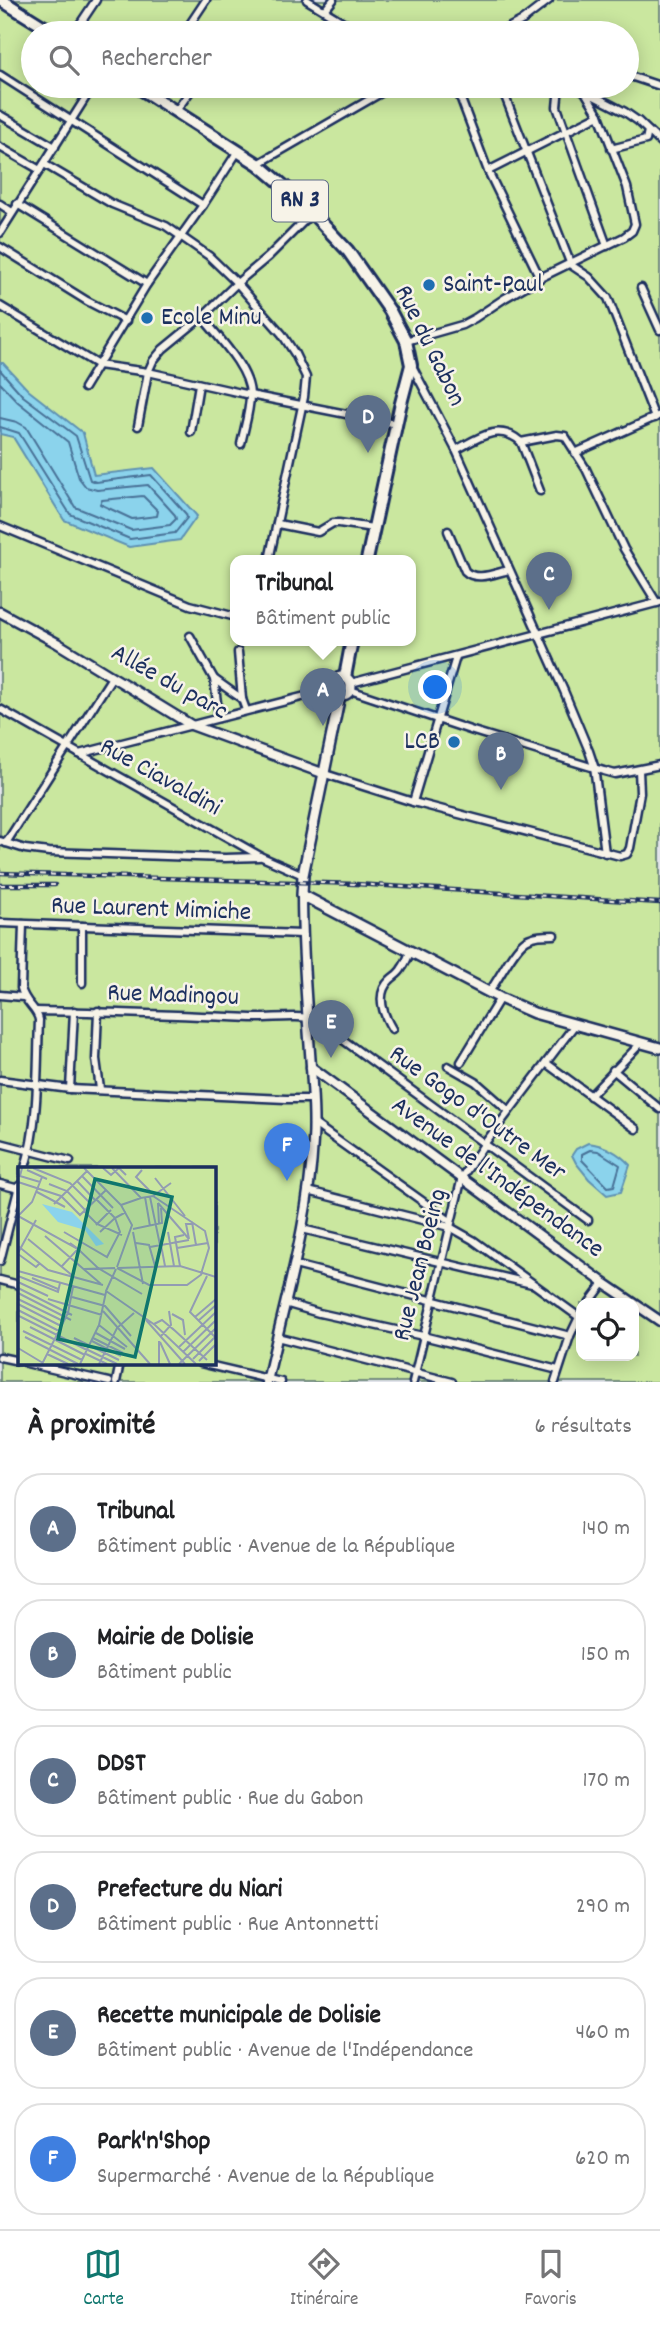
<!DOCTYPE html>
<html lang="fr">
<meta charset="utf-8">
<style>
:root{--surface:#fff;--page:#f2f2f2;--text:#202124;--muted:#757577;--line:#e0e0e0;--accent:#0f766e}
body{margin:0;font-family:Dekko,sans-serif;background:var(--page);color:var(--text)}
.controls{position:absolute;right:21px;bottom:21px;display:grid;overflow:hidden;border-radius:14px;box-shadow:0 4px 18px #0003}
.controls button{width:63px;height:63px;display:grid;place-items:center;padding:0;border:0;border-bottom:2px solid var(--line);background:var(--surface);color:var(--text);font:35px sans-serif}
.you{position:absolute;left:436px;top:688px;width:24px;height:24px;margin:-18px;border:5px solid #fff;border-radius:50%;background:#1a73e8;box-shadow:0 0 0 10px #1a73e833}
.badge{display:grid;place-items:center;width:46px;height:46px;border-radius:50%;background:var(--accent);color:#fff;font-size:23px;font-weight:700}
.pin{position:absolute;translate:-50% -58px;filter:drop-shadow(0 2px 4px #0008)}
.pin::after{content:'';position:absolute;top:37px;width:24px;height:21px;background:inherit;clip-path:polygon(0 0,100% 0,50% 100%)}
.popup{position:absolute;left:230px;top:555px;width:186px;height:91px;box-sizing:border-box;display:grid;place-content:center;border-radius:14px;background:var(--surface);filter:drop-shadow(0 2px 5px #0005);font-size:23px;white-space:nowrap;color:var(--muted)}
.popup b{font-size:26px;color:var(--text)}
.popup::after{content:'';position:absolute;left:50%;top:100%;margin-left:-14px;border:14px solid transparent;border-top-color:var(--surface)}
.list{margin:0;padding:0;list-style:none}
h2{display:flex;justify-content:space-between;align-items:center;height:91px;margin:0;padding:0 28px;font-size:30px}
h2 small{font-size:23px;font-weight:400;color:var(--muted)}
.list li{display:grid;grid-template-columns:46px 1fr auto;gap:21px;align-items:center;box-sizing:border-box;height:112px;margin:0 14px 14px;padding:0 14px;border:2px solid var(--line);border-radius:28px}
.list b{display:block;font-size:26px;white-space:nowrap}
.list p{margin:0;font-size:23px;white-space:nowrap;color:var(--muted)}
.list em{font-size:23px;font-style:normal;color:var(--muted)}
.icon{flex:none;width:38px;height:38px;fill:none;stroke:currentColor;stroke-width:2;stroke-linecap:round;stroke-linejoin:round}
.map{position:relative;flex:none;width:660px;height:1382px;overflow:hidden}
.search{position:absolute;background:var(--surface);box-shadow:0 4px 18px #0003;left:21px;right:21px;top:21px;height:77px;display:flex;align-items:center;gap:18px;box-sizing:border-box;padding:0 24px;border-radius:38px;color:var(--muted);font-size:26px}
.sheet{height:847px;background:var(--surface)}
nav{display:flex;justify-content:space-around;align-items:center;box-sizing:border-box;height:98px;border-top:2px solid var(--line);background:var(--surface);font-size:19px;color:var(--muted)}
nav a{display:grid;justify-items:center;gap:4px}
nav .on{color:var(--accent)}
.map>svg:first-child{display:block}
.green{fill:#cae79f;stroke:#728b7e;stroke-width:2;fill-rule:evenodd}
.water{fill:#8bd3ec;stroke:#5e91b3;stroke-width:2}
.lines{fill:none;stroke-linecap:round;stroke-linejoin:round}
.shore{stroke:#487197;stroke-width:2}
.minor-casing{stroke:#1b2f5e;stroke-width:11}
.tertiary-casing{stroke:#1b2f5e;stroke-width:13}
.secondary-casing{stroke:#1b2f5e;stroke-width:14}
.trunk-casing{stroke:#1b2f5e;stroke-width:16}
.minor{stroke:#f7f3e8;stroke-width:6}
.tertiary{stroke:#f7f3e8;stroke-width:8}
.secondary{stroke:#f7f3e8;stroke-width:9}
.trunk{stroke:#f7f3e8;stroke-width:10}
.rail-casing{stroke:#1b2f5e;stroke-width:4.5}
.rail{stroke:#f7f3e8;stroke-width:2;stroke-dasharray:5;stroke-linecap:butt}
.poi-dot{fill:#1f6fb2;stroke:#f7f3e8;stroke-width:2.5}
.labels{text-anchor:middle;dominant-baseline:central;stroke-width:5;stroke-linejoin:round;paint-order:stroke}
.shield{fill:#f7f3e8;stroke:#5d6a87;stroke-width:2}
.shield-label{font-size:24px;font-weight:bold;fill:#1b2f5e}
.poi-label{font-size:26px;fill:#1b2f5e;stroke:#f7f3e8;text-anchor:start}
.street-label{font-size:26px;fill:#1b2f5e;stroke:#f7f3e8}
.inset-road{fill:none;stroke:#929cb3;stroke-width:2}
.view{fill:#0f766e;fill-opacity:0.15;stroke:#0f766e;stroke-width:3.5}
.inset-edge{fill:none;stroke:#1b2f5e;stroke-width:3.5}
</style>
<div class="map">
<svg width="660" height="1382" viewBox="0 0 660 1382">
<rect width="100%" height="100%" fill="#e2e4eb"/>
<filter id="ink" filterUnits="userSpaceOnUse"><feTurbulence type="fractalNoise" baseFrequency=".0143" numOctaves="2"/><feDisplacementMap in="SourceGraphic" scale="14" xChannelSelector="R" yChannelSelector="G"/><feConvolveMatrix kernelMatrix="1 2 1 2 8 2 1 2 1" color-interpolation-filters="sRGB"/></filter>
<g filter="url(#ink)">
<path class="green" d="M0 0H660V1382H0ZM33 33H627V86H33ZM236 560H410V640H236ZM19 1168H214V1363H19ZM581 1303H634V1356H581Z"/>
<g class="water">
<polygon points="0,363 3,363 28,390 83,433 94,475 154,468 197,516 180,540 129,547 64,520 13,437 0,434"/>
<path d="M588 1143C604 1145 619 1153 630 1165L621 1192 607 1195 589 1179 576 1163 572 1155 576 1149Z"/>
</g>
<g class="lines">
<g class="shore">
<polyline points="0,370 23,396 76,436 90,480 96,482 151,475 186,514 187,518 175,533 130,539 70,514 19,433 0,427"/>
<polyline points="0,383 18,402 68,442 79,478 86,487 97,490 148,485 175,515 176,519 170,525 131,530 75,507 26,427 17,422 0,418"/>
<polygon points="143,496 158,511 157,516 132,519 100,504 102,500"/>
<polygon points="590,1150 598,1151 620,1165 614,1186 608,1187 582,1160 582,1154"/>
</g>
<defs>
<g id="minor">
<polyline points="307,0 361,33"/>
<polyline points="325,10 333,0"/>
<polyline points="508,28 523,20 549,0"/>
<polyline points="74,33 96,0"/>
<polyline points="184,33 206,0"/>
<polyline points="497,33 508,28 510,33"/>
<polyline points="0,75 203,205"/>
<polyline points="627,75 660,86"/>
<polyline points="456,86 488,171 540,278"/>
<polyline points="501,86 571,265 589,277 608,298 655,418"/>
<polyline points="559,86 557,107 607,246"/>
<polyline points="575,86 625,112 638,121 660,142"/>
<polyline points="176,111 194,86"/>
<polyline points="0,115 55,147"/>
<polyline points="0,147 40,170"/>
<polyline points="611,149 646,140 648,131"/>
<polyline points="44,164 112,204 166,226 209,256 237,283 202,317 163,349 153,361 148,372 138,426"/>
<polyline points="258,164 393,86"/>
<polyline points="488,171 599,115 585,92 589,86"/>
<polyline points="0,204 12,212"/>
<polyline points="17,204 147,284"/>
<polyline points="0,233 93,86"/>
<polyline points="0,247 87,301 126,321"/>
<polyline points="641,288 660,330"/>
<polyline points="0,306 98,365 148,372 250,395 397,424"/>
<path d="M202 317C218 337 250 369 250 395 250 411 244 429 241 444"/>
<polyline points="406,341 462,325 475,318 505,298 540,278 624,237 632,231 635,224 627,187 599,115"/>
<polyline points="412,366 456,450 564,691 589,751 594,766 605,853"/>
<polyline points="84,388 147,284 203,205 238,151"/>
<polyline points="191,432 199,384"/>
<polyline points="521,442 540,491"/>
<path d="M456 450C478 438 499 422 521 442L557 435 565 436 586 469 624 549 657 603"/>
<polyline points="575,453 660,415"/>
<polyline points="278,524 318,532 333,523 339,523 373,528"/>
<polyline points="0,526 190,605 236,617"/>
<path d="M448 531 465 571C476 582 495 573 509 570"/>
<polyline points="269,560 304,397 306,377 295,354 282,334 237,283 268,257 312,213"/>
<polyline points="190,636 214,679 219,718"/>
<polyline points="238,652 242,699"/>
<polyline points="214,679 242,699 246,710"/>
<polyline points="351,683 660,602"/>
<polyline points="350,690 473,731 604,771 615,774 660,765"/>
<polyline points="0,709 262,857 303,875"/>
<polyline points="79,754 333,689"/>
<polyline points="325,774 413,802 620,856 627,854 630,848 640,793 639,770"/>
<polyline points="413,802 456,657"/>
<polyline points="0,841 25,849 49,852 225,858 259,857"/>
<polyline points="6,843 112,677"/>
<polyline points="0,923 302,934"/>
<path d="M23 924 21 988C25 1004 37 1008 39 1020 37 1070 39 1120 25 1168"/>
<polyline points="82,983 82,926"/>
<path d="M489 992C500 978 512 950 526 940 534 935 544 935 554 935"/>
<polyline points="0,995 23,997"/>
<path d="M36 1011C108 1012 180 1015 252 1018 272 1019 297 1014 316 1020L588 1220"/>
<polyline points="98,1011 96,1059 100,1089"/>
<path d="M392 1029C383 1014 375 994 390 980 394 976 399 974 402 968 406 963 408 957 410 952"/>
<polyline points="461,1062 500,998"/>
<polyline points="546,1063 636,1129"/>
<polyline points="448,1066 476,1082 509,1111"/>
<polyline points="613,1070 660,1109"/>
<polyline points="0,1080 70,1089 286,1099 313,1099"/>
<polyline points="70,1089 74,1011"/>
<polyline points="590,1096 641,1043"/>
<polyline points="313,1123 450,1221"/>
<polyline points="0,1143 70,1161"/>
<polyline points="0,1184 19,1189"/>
<polyline points="308,1191 450,1227 473,1240 579,1317"/>
<polyline points="302,1229 532,1284"/>
<polyline points="0,1261 19,1186"/>
<polyline points="295,1265 570,1336"/>
<polyline points="0,1280 19,1285"/>
<polyline points="285,1303 319,1313 423,1336 558,1370"/>
<polyline points="589,1303 604,1283"/>
<polyline points="277,1337 452,1382"/>
<polyline points="0,1357 19,1361"/>
<polyline points="26,1363 109,1382"/>
<polyline points="200,1363 281,1382"/>
<polyline points="116,1382 120,1363"/>
<polyline points="413,1382 462,1177 485,1143 574,1026"/>
<polyline points="555,1382 570,1336 580,1315"/>
</g>
<g id="tertiary">
<polyline points="0,612 57,643 191,725 325,774"/>
<polyline points="311,1067 604,1283 660,1321"/>
<path d="M267 1382C284 1302 309 1223 313 1141 315 1116 312 1091 311 1066 307 1009 302 952 302 895"/>
</g>
<g id="secondary">
<circle cx="342" cy="686" r="9"/>
<polyline points="340,695 303,875 302,895 500,998 534,1013 660,1048"/>
</g>
<g id="trunk">
<polyline points="1,0 54,33"/>
<polyline points="136,86 258,164 297,197 348,251 390,311 406,341 411,365 400,407 367,560"/>
<polyline points="345,677 352,640"/>
</g>
</defs>
<use href="#minor" class="minor-casing"/>
<use href="#tertiary" class="tertiary-casing"/>
<use href="#secondary" class="secondary-casing"/>
<use href="#trunk" class="trunk-casing"/>
<use href="#minor" class="minor"/>
<use href="#tertiary" class="tertiary"/>
<use href="#secondary" class="secondary"/>
<use href="#trunk" class="trunk"/>
<defs>
<g id="rail">
<polyline points="0,873 356,884 660,903"/>
<polyline points="0,885 55,885"/>
</g>
</defs>
<use href="#rail" class="rail-casing"/>
<use href="#rail" class="rail"/>
</g>
</g>
<g class="poi-dot">
<circle cx="429" cy="285" r="7"/>
<circle cx="147" cy="318" r="7"/>
<circle cx="454" cy="742" r="7"/>
</g>
<g class="labels">
<rect class="shield" x="272" y="180.5" width="56" height="41" rx="5"/>
<g class="shield-label">
<text x="300" y="201">RN 3</text>
</g>
<g class="poi-label">
<text x="443" y="285">Saint-Paul</text>
<text x="161" y="318">Ecole Minu</text>
<text x="440" y="742" text-anchor="end">LCB</text>
</g>
<g class="street-label">
<text transform="translate(429 346) rotate(64)">Rue du Gabon</text>
<text transform="translate(169 683) rotate(29)">Allée du parc</text>
<text transform="translate(160 778) rotate(29)">Rue Ciavaldini</text>
<text transform="translate(151 910) rotate(2)">Rue Laurent Mimiche</text>
<text transform="translate(173 996) rotate(2)">Rue Madingou</text>
<text transform="translate(477 1114) rotate(36)">Rue Gogo d'Outre Mer</text>
<text transform="translate(497 1178) rotate(36)">Avenue de l'Indépendance</text>
<text transform="translate(421 1265) rotate(-76)">Rue Jean Boeing</text>
</g>
</g>
<g transform="translate(18 1167)">
<rect width="198" height="198" fill="#e2e4eb"/>
<path d="M0 1H198V197H0Z" fill="#cae79f"/>
<path d="M24 37 54 45 86 77 78 79 67 63 40 55Z" fill="#8bd3ec"/>
<path class="inset-road" d="M4 1 2 9 22 15M15 1 52 16 73 37M66 1 103 38 114 58 99 100M85 1 93 8 101 1 108 8M94 1 123 31 135 29 187 64 191 81 183 107M9 3 29 12M124 3 118 10 132 24M64 9 95 41M24 10 14 35 0 49 60 82 80 101 124 127M137 11 167 49M59 14 77 33M0 15 43 29 62 48 88 23M31 17 49 24 67 43M19 25 47 40M135 29 153 16M127 30 132 59M132 30 142 78M78 32 97 51 82 65M140 36 171 72M140 36 141 57M36 37 69 4M103 38 123 31M66 44 79 57 104 68M174 55 178 78M78 58 93 43M115 62 144 56 143 41M46 65 89 90 102 65 97 51 108 45M115 65 125 117M150 65 156 99M27 69 83 117M10 72 55 109M171 72 168 57H174M118 76 131 78 137 99M143 78 147 99M0 79 30 103 85 118M132 80 171 73M159 81 190 76M0 86 18 53M0 87 18 100 22 96M44 99 60 82 52 76M162 99 157 70 166 68M99 101 131 118H169L184 107M100 101 162 99 198 110M66 102 97 101M98 102 88 124 137 158 178 197M0 104 87 128M0 109 40 125 42 116M189 109 172 145 198 171M14 111 40 122M0 115 30 129M0 121 54 148M0 126 53 153M54 130 87 139 113 169M0 132 45 154M30 132 84 148M0 137 43 159M0 143 41 164M85 144 132 197M154 147 165 153 167 168M1 149 69 183M177 150 198 132M128 153 167 197M180 154 198 138M136 157 144 153 156 163M81 158 109 180M12 160 67 188M154 161 189 193M5 164 64 193M78 166 107 182M143 169 153 158 151 144M7 170 60 197M56 171 101 193M75 171 105 186M74 174 103 189M141 174V197M142 175 152 197M161 180 198 145M0 181 25 196M70 183 99 197M165 185 198 153M29 187 50 197M68 187 89 197M175 192 198 169M181 194 198 177M24 197 50 146 55 120M62 197 81 158 88 125M81 197 99 161 116 146M161 197 198 161"/>
<path class="view" d="M77 12 154 30 117 190 40 172Z"/>
<rect width="198" height="198" class="inset-edge"/>
</g>
</svg>
<div class="controls">
<button><svg class="icon" aria-label="locate" viewBox="0 0 24 24"><circle cx="12" cy="12" r="6"/><path d="M12 2v4M12 18v4M2 12h4M18 12h4"/></svg></button>
</div>
<div class="you"></div>
<div class="pin badge" style="left:323px;top:726px;background:#5c6f8a">A</div>
<div class="popup"><b>Tribunal</b>Bâtiment public</div>
<div class="pin badge" style="left:501px;top:790px;background:#5c6f8a">B</div>
<div class="pin badge" style="left:549px;top:610px;background:#5c6f8a">C</div>
<div class="pin badge" style="left:368px;top:453px;background:#5c6f8a">D</div>
<div class="pin badge" style="left:331px;top:1058px;background:#5c6f8a">E</div>
<div class="pin badge" style="left:287px;top:1181px;background:#3f7fe0">F</div>
<div class="search"><svg class="icon" aria-label="search" viewBox="0 0 24 24"><circle cx="10" cy="10" r="6"/><path d="M15 15l6 6"/></svg>Rechercher</div>
</div>
<section class="sheet">
<h2>À proximité<small>6 résultats</small></h2>
<ul class="list">
<li><span class="badge" style="background:#5c6f8a">A</span><div><b>Tribunal</b><p>Bâtiment public · Avenue de la République</p></div><em>140 m</em></li>
<li><span class="badge" style="background:#5c6f8a">B</span><div><b>Mairie de Dolisie</b><p>Bâtiment public</p></div><em>150 m</em></li>
<li><span class="badge" style="background:#5c6f8a">C</span><div><b>DDST</b><p>Bâtiment public · Rue du Gabon</p></div><em>170 m</em></li>
<li><span class="badge" style="background:#5c6f8a">D</span><div><b>Prefecture du Niari</b><p>Bâtiment public · Rue Antonnetti</p></div><em>290 m</em></li>
<li><span class="badge" style="background:#5c6f8a">E</span><div><b>Recette municipale de Dolisie</b><p>Bâtiment public · Avenue de l'Indépendance</p></div><em>460 m</em></li>
<li><span class="badge" style="background:#3f7fe0">F</span><div><b>Park'n'Shop</b><p>Supermarché · Avenue de la République</p></div><em>620 m</em></li>
</ul>
</section>
<nav>
<a class="on"><svg class="icon" aria-label="map" viewBox="0 0 24 24"><path d="M3 6l6-2 6 2 6-2v14l-6 2-6-2-6 2zM9 4v14M15 6v14"/></svg>Carte</a>
<a><svg class="icon" aria-label="directions" viewBox="0 0 24 24"><path d="M12 3l9 9-9 9-9-9zM9 14v-3h6M13 9l2 2-2 2"/></svg>Itinéraire</a>
<a><svg class="icon" aria-label="saved" viewBox="0 0 24 24"><path d="M7 4h10v16l-5-4-5 4z"/></svg>Favoris</a>
</nav>
